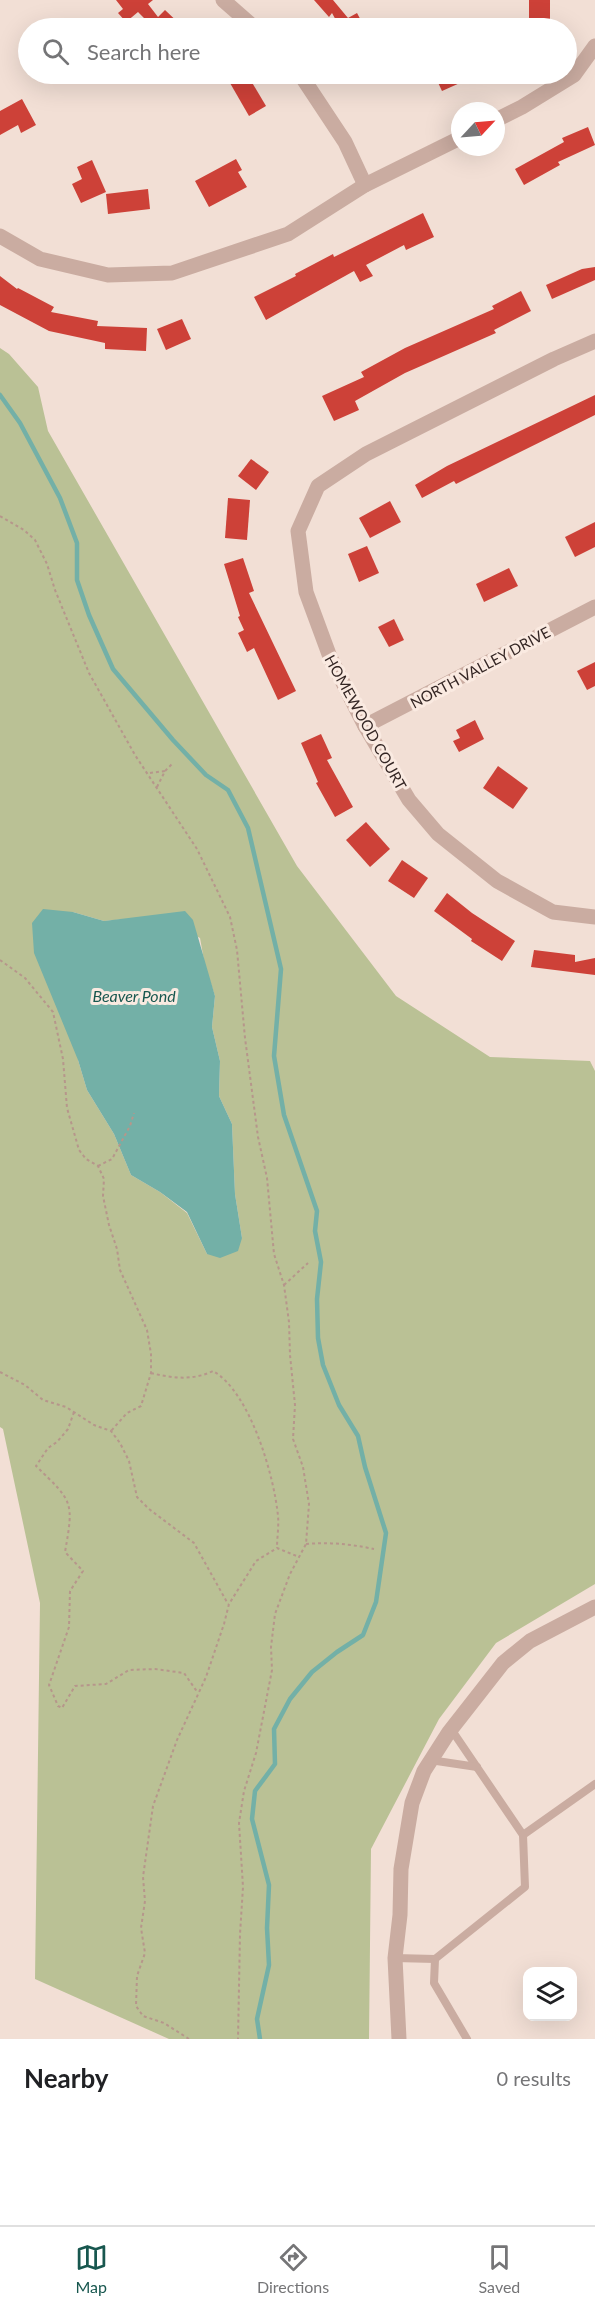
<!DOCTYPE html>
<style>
:root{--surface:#fff;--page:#f6f6f6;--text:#202124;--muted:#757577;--line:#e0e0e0;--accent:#18574f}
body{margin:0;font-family:Lato,sans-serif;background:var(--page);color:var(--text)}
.controls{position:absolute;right:18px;bottom:18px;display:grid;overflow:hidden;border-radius:12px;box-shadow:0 6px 24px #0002}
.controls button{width:54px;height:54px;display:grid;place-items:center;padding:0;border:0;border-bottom:2px solid var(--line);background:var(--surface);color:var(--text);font:30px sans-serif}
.compass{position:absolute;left:451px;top:102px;width:54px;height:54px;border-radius:50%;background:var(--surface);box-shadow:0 6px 24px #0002;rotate:64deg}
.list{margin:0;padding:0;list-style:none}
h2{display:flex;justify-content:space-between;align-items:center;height:78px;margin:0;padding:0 24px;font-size:26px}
h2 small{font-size:20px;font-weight:400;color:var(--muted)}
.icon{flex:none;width:33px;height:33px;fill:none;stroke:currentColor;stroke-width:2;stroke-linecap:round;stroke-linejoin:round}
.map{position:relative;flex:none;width:595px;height:2039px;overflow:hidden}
.search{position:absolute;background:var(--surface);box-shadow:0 6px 24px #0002;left:18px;right:18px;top:18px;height:66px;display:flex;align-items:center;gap:15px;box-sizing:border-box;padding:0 21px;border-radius:33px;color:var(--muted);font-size:22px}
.sheet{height:186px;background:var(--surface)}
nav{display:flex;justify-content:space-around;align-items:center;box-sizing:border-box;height:84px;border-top:2px solid var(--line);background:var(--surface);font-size:16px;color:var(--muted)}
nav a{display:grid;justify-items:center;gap:3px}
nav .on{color:var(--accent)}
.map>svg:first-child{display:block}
.green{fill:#bac195;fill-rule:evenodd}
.water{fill:#73b0a7}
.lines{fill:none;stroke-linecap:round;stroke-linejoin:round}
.stream{stroke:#73b0a7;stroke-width:4.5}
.building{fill:#cd4138}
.path{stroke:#b6968b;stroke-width:2;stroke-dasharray:3 3;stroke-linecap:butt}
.service{stroke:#caaca1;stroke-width:8}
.minor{stroke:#caaca1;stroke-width:15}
.labels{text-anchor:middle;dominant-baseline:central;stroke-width:6;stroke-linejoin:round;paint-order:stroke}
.street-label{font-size:15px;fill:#342624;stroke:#faeae1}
.water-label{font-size:16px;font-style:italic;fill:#18574f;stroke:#faeae1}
</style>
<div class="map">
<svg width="595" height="2039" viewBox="0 0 595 2039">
<rect width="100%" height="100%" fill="#f2dfd5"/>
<path class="green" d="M0 348 9 354 38 387 48 431 297 866 396 996 490 1057 590 1061 595 1071V1584L496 1643 439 1719 371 1849 369 2039H169L35 1979 40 1603 3 1429 0 1427ZM73 912 104 921 159 916 200 938 205 966 215 996 212 1027 220 1061 219 1096 232 1124 235 1194 242 1238 207 1254 187 1213 160 1192 131 1175 114 1134 87 1090 78 1060Z"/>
<polygon class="water" points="43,909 73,912 104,921 185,911 193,920 215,996 212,1027 220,1061 219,1096 232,1124 235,1194 242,1238 238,1251 220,1258 207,1254 187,1212 160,1192 131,1175 114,1134 87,1090 78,1060 34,953 32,923"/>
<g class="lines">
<polyline class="stream" points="0,395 20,423 60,498 77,543 77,580 89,615 113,669 173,740 206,775 228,790 248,828 281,969 274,1056 284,1115 317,1211 315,1231 321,1262 317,1299 318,1338 323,1365 339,1405 358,1436 365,1467 386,1533 376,1602 363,1635 337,1652 312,1672 290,1699 274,1729 275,1764 255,1791 252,1819 269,1885 267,1928 269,1965 257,2019 260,2039"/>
</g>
<g class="building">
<polygon points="116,0 153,0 148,4 158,17 165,10 184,28 147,28 151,25 138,12 126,22 118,13 123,9"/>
<polygon points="314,0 333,0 348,18 357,13 365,28 329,28 338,24 332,13 329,17"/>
<rect x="529" y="0" width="21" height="28"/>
<polygon points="247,74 266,106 249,116 230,83"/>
<polygon points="434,74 480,74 442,91"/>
<polygon points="22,99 36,125 21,133 18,125 0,135 0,111"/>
<polygon points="588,127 595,145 558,162 560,165 524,185 515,169 564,142 562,138"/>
<polygon points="236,159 242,170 238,172 247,187 209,207 195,181"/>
<polygon points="92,160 106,192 81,203 72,184 82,179 77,167"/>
<polygon points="148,189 150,209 108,214 106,194"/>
<polygon points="423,213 434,237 406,250 404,245 366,265 373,276 360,282 354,271 266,320 254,297 296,276 295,274 333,254 334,257"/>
<polygon points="595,267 595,280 552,299 546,285 582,269"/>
<polygon points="0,276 17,289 18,288 54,307 51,312 98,321 97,326 147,328 146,351 105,349 105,343 49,331 0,305"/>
<polygon points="521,291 531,311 494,330 496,333 405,373 355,401 359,410 334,421 322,396 364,377 361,372 405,348 494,309 492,306"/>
<polygon points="182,319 191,339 166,350 157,329"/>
<polygon points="595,395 595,415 490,467 456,484 454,481 422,498 415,485 447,466"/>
<polygon points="251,459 269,472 256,490 238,476"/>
<polygon points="228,498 250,500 247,540 225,538"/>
<polygon points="390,501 401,522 370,538 359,518"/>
<polygon points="595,522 595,547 575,557 565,537"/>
<polygon points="367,546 379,573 359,582 348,554"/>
<polygon points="243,558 254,591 249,593 296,691 278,700 254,648 247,652 238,633 244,630 238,617 240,616 224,564"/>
<polygon points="509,568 518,586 484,602 476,584"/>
<polygon points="394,619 404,640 389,647 378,627"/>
<polygon points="595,662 595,686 587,690 577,671"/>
<polygon points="475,720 484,739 459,752 453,741 460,738 456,730"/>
<polygon points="321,734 332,758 327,760 353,807 335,817 316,783 318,782 301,743"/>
<polygon points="498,766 528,788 513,809 483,788"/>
<polygon points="366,822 390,849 370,867 346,840"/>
<polygon points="402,860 428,878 414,898 388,881"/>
<polygon points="447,893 472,913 515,941 502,961 471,941 472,939 434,911"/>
<polygon points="534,950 575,955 575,962 595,958 595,975 531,967"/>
</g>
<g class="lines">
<g class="path">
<polyline points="0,516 24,530 35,540 47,564 55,590 89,673 135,755 197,849 230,917 237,950 245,1038 258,1137 267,1178 274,1254 284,1285 289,1322 290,1355 295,1405 293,1439 303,1467 309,1504 306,1544 290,1574 275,1614 271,1647 272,1670 256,1753 244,1791 239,1823 243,1887 240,1934 238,2039"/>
<polyline points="150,773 165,771"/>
<polyline points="157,787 165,771 173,763"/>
<polyline points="0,960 25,978 53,1012 63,1059 67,1108 79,1150 86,1159 98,1166 104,1179 103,1196 109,1225 117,1249 120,1270 147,1330 151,1354 151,1373 141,1406 127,1413 111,1431"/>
<polyline points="98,1166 112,1159 130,1126 134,1113"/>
<polyline points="284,1285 308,1263"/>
<polyline points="0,1372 25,1385 43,1400 66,1407 94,1425 111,1431 120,1443 129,1461 137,1497 149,1509 194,1543 228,1604"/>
<path d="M151 1373C171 1378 193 1381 213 1371 250 1392 274 1475 278 1516 279 1526 277 1538 277 1548"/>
<path d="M74 1412 68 1429 57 1442 48 1448 36 1466C73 1502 74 1501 65 1552L83 1571 70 1591 69 1627 49 1685 58 1706 62 1708 75 1686 106 1684 129 1670 155 1669 184 1673 198 1693"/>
<path d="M306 1544C329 1542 350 1544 374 1549"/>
<polyline points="189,2039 164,2023 143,2016 136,2006 137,1976 145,1953 141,1928 145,1901 143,1877 153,1806 177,1740 206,1677 224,1624 229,1604 256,1561 277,1548 299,1557"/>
</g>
<g class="service">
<polyline points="451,1729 523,1835"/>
<polyline points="430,1760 477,1767"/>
<polyline points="395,1958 435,1959 525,1887 523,1835 595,1784"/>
<polyline points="435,1959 434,1983 467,2039"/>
</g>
<g class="minor">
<polyline points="223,0 255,28"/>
<polyline points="300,74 345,142 365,185"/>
<polyline points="496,120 522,107 574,75 595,46"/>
<polyline points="0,236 40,259 108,275 172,273 288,234 365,185 460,138"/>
<polyline points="595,341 554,359 366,454 318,486 298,531 306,592 330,657 365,726 409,800 438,834 497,881 553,912 595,917"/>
<polyline points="365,726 595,607"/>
<polyline points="399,2039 395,1958 400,1915 401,1869 412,1803 424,1771 449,1732 503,1663 530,1641 595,1607"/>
</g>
</g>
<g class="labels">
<g class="street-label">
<text transform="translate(480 667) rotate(-28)">NORTH VALLEY DRIVE</text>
<text transform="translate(366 722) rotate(61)">HOMEWOOD COURT</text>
</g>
<g class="water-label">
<text x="134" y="995">Beaver Pond</text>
</g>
</g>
</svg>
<div class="controls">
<button><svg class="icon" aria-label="layers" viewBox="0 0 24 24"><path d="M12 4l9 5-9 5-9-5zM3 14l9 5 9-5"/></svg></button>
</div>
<svg class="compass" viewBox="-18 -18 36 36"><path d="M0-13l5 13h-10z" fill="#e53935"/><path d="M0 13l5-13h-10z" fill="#757577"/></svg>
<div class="search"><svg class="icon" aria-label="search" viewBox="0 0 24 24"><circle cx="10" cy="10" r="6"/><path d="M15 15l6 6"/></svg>Search here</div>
</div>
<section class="sheet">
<h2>Nearby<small>0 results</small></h2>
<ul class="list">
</ul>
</section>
<nav>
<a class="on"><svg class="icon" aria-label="map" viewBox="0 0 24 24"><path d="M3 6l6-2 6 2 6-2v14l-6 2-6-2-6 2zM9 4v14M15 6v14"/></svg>Map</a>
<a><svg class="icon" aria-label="directions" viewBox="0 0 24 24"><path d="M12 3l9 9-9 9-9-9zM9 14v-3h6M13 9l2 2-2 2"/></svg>Directions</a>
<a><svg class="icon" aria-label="saved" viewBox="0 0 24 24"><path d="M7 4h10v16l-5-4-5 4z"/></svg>Saved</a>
</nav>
